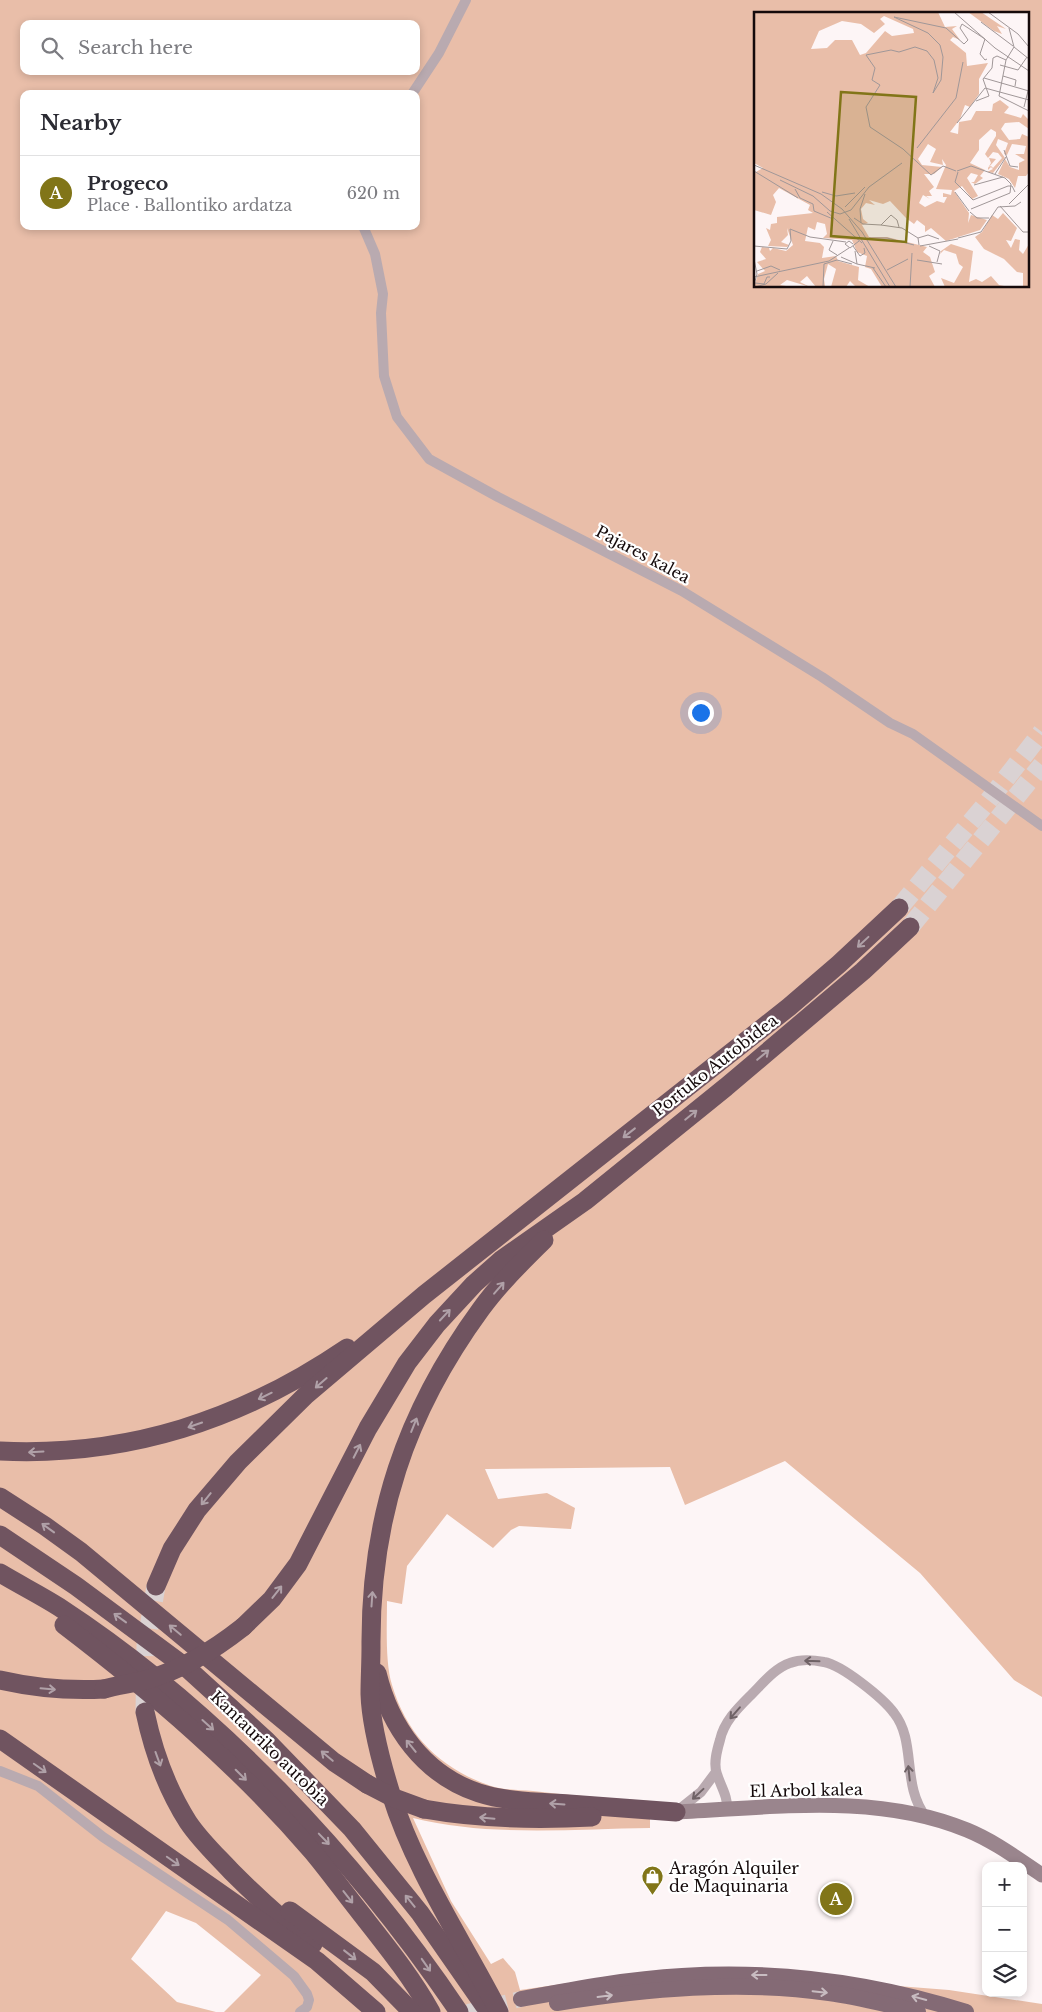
<!DOCTYPE html>
<meta charset="utf-8">
<style>
:root{--surface:#fff;--page:#f2f2f3;--text:#2b2b33;--muted:#7c7c81;--line:#e1e1e2;--accent:#817518}
body{margin:0;font-family:"Libre Baskerville",serif;background:var(--page);color:var(--text)}
.controls{position:absolute;right:15px;bottom:15px;display:grid;overflow:hidden;border-radius:10px;box-shadow:0 2px 8px #0003}
.controls button{width:45px;height:45px;display:grid;place-items:center;padding:0;border:0;border-bottom:1px solid var(--line);background:var(--surface);color:var(--text);font:25px sans-serif}
.you{position:absolute;left:700px;top:712px;width:18px;height:18px;margin:-12px;border:4px solid #fff;border-radius:50%;background:#1a73e8;box-shadow:0 0 0 8px #1a73e833}
.badge{display:grid;place-items:center;width:32px;height:32px;border-radius:50%;background:var(--accent);color:#fff;font-size:16px;font-weight:700}
.pin{position:absolute;translate:-50% -50%;border:2px solid #fff;box-shadow:0 1px 5px #0006}
.list{margin:0;padding:0;list-style:none}
h2{display:flex;justify-content:space-between;align-items:center;height:65px;margin:0;padding:0 20px;font-size:21px}
h2 small{font-size:16px;font-weight:400;color:var(--muted)}
.list li{display:grid;grid-template-columns:32px 1fr auto;gap:15px;align-items:center;box-sizing:border-box;height:75px;padding:0 20px;border-top:1px solid var(--line)}
.list b{display:block;font-size:19px;white-space:nowrap}
.list p{margin:0;font-size:16px;white-space:nowrap;color:var(--muted)}
.list em{font-size:16px;font-style:normal;color:var(--muted)}
.icon{flex:none;width:28px;height:28px;fill:none;stroke:currentColor;stroke-width:2;stroke-linecap:round;stroke-linejoin:round}
.map{position:relative;flex:none;width:1042px;height:2012px;overflow:hidden}
.search{position:absolute;background:var(--surface);box-shadow:0 2px 8px #0003;left:20px;top:20px;width:400px;height:55px;display:flex;align-items:center;gap:12px;box-sizing:border-box;padding:0 18px;border-radius:10px;color:var(--muted);font-size:19px}
.panel{position:absolute;background:var(--surface);box-shadow:0 2px 8px #0003;left:20px;top:90px;width:400px;height:140px;border-radius:10px}
.map>svg:first-child{display:block}
.green{fill:#e9bea9;fill-rule:evenodd}
.lines{fill:none;stroke-linecap:round;stroke-linejoin:round}
.primary-tunnel{stroke:#dad2d3;stroke-width:16;stroke-dasharray:16 8;stroke-linecap:butt}
.highway-tunnel{stroke:#dad2d3;stroke-width:19;stroke-dasharray:19 9;stroke-linecap:butt}
.street{stroke:#b9aab0;stroke-width:10}
.secondary{stroke:#9a858d;stroke-width:15}
.primary{stroke:#846a75;stroke-width:16}
.highway{stroke:#705460;stroke-width:19}
.highway-bridge{stroke:#705460;stroke-width:19}
.oneway{stroke:#b0a1a8}
.oneway2{stroke:#6f6266}
.oneway3{stroke:#c8bcc1}
.labels{text-anchor:middle;dominant-baseline:central;stroke-width:4.5;stroke-linejoin:round;paint-order:stroke}
.street-label{font-size:16px;fill:#150a0b;stroke:#fff}
.poi-label{font-size:16px;fill:#150a0b;stroke:#fff;text-anchor:start}
.inset-road{fill:none;stroke:#a09798;stroke-width:1}
.view{fill:#817518;fill-opacity:0.15;stroke:#817518;stroke-width:2.5}
.inset-edge{fill:none;stroke:#150a0b;stroke-width:2.5}
</style>
<div class="map">
<svg width="1042" height="2012" viewBox="0 0 1042 2012">
<rect width="100%" height="100%" fill="#fdf5f6"/>
<path class="green" d="M0 0H1042V1697L1014 1680 920 1573 785 1461 685 1505 670 1467 485 1469 498 1499 547 1493 575 1508 571 1529 519 1526 511 1530 493 1548 447 1514 407 1566 402 1604 387 1601C387 1624 385 1663 392 1685 407 1736 441 1769 491 1786 504 1790 520 1790 533 1791 572 1796 611 1798 650 1801V1828C571 1829 490 1837 413 1818L451 1901 491 1964 503 1958 515 1972 520 1990 576 1982 898 1986 949 1990 1042 2004V2012H224L261 1975 196 1923 166 1911 131 1959 177 2002 216 2012H0ZM756 14H1028V286H756ZM24 24H416V71H24ZM24 94H416V226H24Z"/>
<g class="lines">
<polyline class="primary-tunnel" points="468,2012 521,1999"/>
<g class="highway-tunnel">
<polyline points="899,908 986,804 1042,732"/>
<polyline points="910,927 1042,765"/>
<polyline points="145,1712 146,1645 156,1586"/>
</g>
<g class="street">
<polyline points="412,94 439,53 466,0"/>
<polyline points="363,226 375,254 383,294 381,313 384,376 397,417 429,459 498,497 682,591 822,677 890,723 913,734 1042,826"/>
<polyline points="0,1771 38,1786 103,1837 228,1920 294,1976 307,1994 309,2000 307,2007 300,2012"/>
<path d="M727 1810C728 1796 721 1787 717 1774 713 1764 717 1750 720 1740 724 1721 739 1707 752 1694 763 1683 775 1668 790 1663 800 1659 814 1660 824 1662 842 1665 883 1698 894 1713 917 1742 901 1785 926 1817"/>
<polyline points="676,1812 701,1792 716,1772"/>
</g>
<path class="secondary" d="M676 1812C772 1808 875 1792 967 1830 994 1841 1018 1859 1042 1875"/>
<g class="primary">
<path d="M521 1999C575 1989 628 1979 682 1976 778 1970 874 1983 966 2012"/>
<path d="M557 2003C646 1989 739 1980 829 1993 859 1997 889 2005 918 2012"/>
</g>
<g class="highway">
<path d="M0 1451C128 1457 241 1420 347 1348"/>
<polyline points="0,1497 45,1526 81,1552 334,1762 367,1784"/>
<polyline points="0,1535 76,1586 188,1669 267,1741 352,1829 420,1913 484,2005"/>
<path d="M0 1573C20 1585 40 1595 59 1607 215 1709 355 1858 459 2012"/>
<polyline points="156,1586 172,1549 197,1510 238,1462 306,1395 424,1295 789,1007 839,964 899,908"/>
<path d="M64 1625C153 1693 239 1766 312 1851 328 1870 343 1891 359 1911 384 1943 411 1976 431 2012"/>
<polyline points="243,1627 272,1599 298,1564 368,1428 407,1363 437,1324 474,1284 501,1260 585,1201 726,1087 863,971 910,927"/>
<path d="M377 1673C390 1727 424 1775 479 1793 507 1802 540 1802 569 1804 605 1807 640 1809 676 1812"/>
<path d="M0 1680C35 1688 68 1691 104 1689"/>
<path d="M145 1712C153 1750 167 1789 188 1822 200 1840 216 1855 231 1871 258 1898 283 1921 313 1944"/>
<polyline points="0,1739 317,1961 376,2012"/>
<path d="M424 1809C480 1819 536 1820 592 1817"/>
<polyline points="290,1911 373,1972 412,2012"/>
<path d="M499 2012C463 1942 414 1869 391 1794 382 1765 371 1725 370 1694 370 1679 371 1663 371 1647 370 1519 405 1413 481 1309 499 1284 522 1262 544 1240"/>
</g>
<g class="highway-bridge">
<path d="M104 1689C119 1685 135 1683 149 1679 184 1669 215 1649 243 1627"/>
<polyline points="367,1784 394,1798 424,1809"/>
</g>
</g>
<defs><path id="oneway-shaft" d="M-6 0H5M1.5-3L5.5 0L1.5 3" fill="none" stroke-width="1.6" stroke-linecap="round" stroke-linejoin="round" transform="scale(1.25)"/></defs>
<g class="oneway">
<use href="#oneway-shaft" transform="translate(863 942) rotate(137)"/>
<use href="#oneway-shaft" transform="translate(763 1055) rotate(-40)"/>
<use href="#oneway-shaft" transform="translate(691 1115) rotate(-39)"/>
<use href="#oneway-shaft" transform="translate(629 1133) rotate(142)"/>
<use href="#oneway-shaft" transform="translate(499 1288) rotate(-49)"/>
<use href="#oneway-shaft" transform="translate(445 1315) rotate(-47)"/>
<use href="#oneway-shaft" transform="translate(321 1383) rotate(139)"/>
<use href="#oneway-shaft" transform="translate(265 1396) rotate(154)"/>
<use href="#oneway-shaft" transform="translate(195 1425) rotate(161)"/>
<use href="#oneway-shaft" transform="translate(414 1425) rotate(-68)"/>
<use href="#oneway-shaft" transform="translate(357 1451) rotate(-63)"/>
<use href="#oneway-shaft" transform="translate(36 1452) rotate(177)"/>
<use href="#oneway-shaft" transform="translate(206 1499) rotate(129)"/>
<use href="#oneway-shaft" transform="translate(48 1528) rotate(-144)"/>
<use href="#oneway-shaft" transform="translate(277 1592) rotate(-52)"/>
<use href="#oneway-shaft" transform="translate(372 1599) rotate(-86)"/>
<use href="#oneway-shaft" transform="translate(120 1618) rotate(-144)"/>
<use href="#oneway-shaft" transform="translate(175 1630) rotate(-140)"/>
<use href="#oneway-shaft" transform="translate(48 1689) rotate(5)"/>
<use href="#oneway-shaft" transform="translate(208 1725) rotate(42)"/>
<use href="#oneway-shaft" transform="translate(411 1746) rotate(-129)"/>
<use href="#oneway-shaft" transform="translate(327 1756) rotate(-140)"/>
<use href="#oneway-shaft" transform="translate(158 1759) rotate(70)"/>
<use href="#oneway-shaft" transform="translate(40 1768) rotate(35)"/>
<use href="#oneway-shaft" transform="translate(241 1775) rotate(45)"/>
<use href="#oneway-shaft" transform="translate(557 1804) rotate(-176)"/>
<use href="#oneway-shaft" transform="translate(487 1818) rotate(-175)"/>
<use href="#oneway-shaft" transform="translate(324 1839) rotate(46)"/>
<use href="#oneway-shaft" transform="translate(173 1861) rotate(35)"/>
<use href="#oneway-shaft" transform="translate(348 1897) rotate(52)"/>
<use href="#oneway-shaft" transform="translate(410 1901) rotate(-129)"/>
<use href="#oneway-shaft" transform="translate(350 1955) rotate(38)"/>
<use href="#oneway-shaft" transform="translate(426 1965) rotate(55)"/>
</g>
<g class="oneway2">
<use href="#oneway-shaft" transform="translate(812 1661) rotate(-178)"/>
<use href="#oneway-shaft" transform="translate(735 1713) rotate(131)"/>
<use href="#oneway-shaft" transform="translate(909 1773) rotate(-96)"/>
<use href="#oneway-shaft" transform="translate(698 1794) rotate(137)"/>
</g>
<g class="oneway3">
<use href="#oneway-shaft" transform="translate(759 1975) rotate(-180)"/>
<use href="#oneway-shaft" transform="translate(820 1992) rotate(6)"/>
<use href="#oneway-shaft" transform="translate(605 1996) rotate(-7)"/>
<use href="#oneway-shaft" transform="translate(919 1998) rotate(-165)"/>
</g>
<defs>
<symbol id="shop-pin" viewBox="-11 -11 22 30"><path d="M0 17L-7.5 6A9.5 9.5 0 1 1 7.5 6Z" fill="#817518" stroke="#fff"/><path d="M-5-2.5h2.3a2.7 3.5 0 0 1 5.4 0H5L5.5 6h-11ZM-1.5-2.5h3a1.5 2.3 0 0 0-3 0Z" fill="#fff"/></symbol>
</defs>
<g fill-rule="evenodd">
<use href="#shop-pin" x="640" y="1864" width="25" height="34"/>
</g>
<g class="labels">
<g class="street-label">
<text transform="translate(643 554) rotate(28)">Pajares kalea</text>
<text transform="translate(715 1065) rotate(-38)">Portuko Autobidea</text>
<text transform="translate(270 1748) rotate(44)">Kantauriko autobia</text>
<text transform="translate(806 1790) rotate(-1)">El Arbol kalea</text>
</g>
<g class="poi-label">
<text x="669" y="1868">Aragón Alquiler<tspan x="669" dy="18">de Maquinaria</tspan></text>
</g>
</g>
<g transform="translate(754 12)">
<rect width="275" height="275" fill="#fdf5f6"/>
<path d="M0 0H184L191 15 203 14 198 17 206 28 199 25 196 28 212 41 213 54 234 51 225 67V82L216 95 211 93 206 107 196 120 204 122 205 110 217 108 222 99H238L239 92 246 88 255 95 250 101 267 106 269 102 275 108V117L265 110 251 111 247 117 255 128 266 127 268 122 275 125V160L272 164H264L261 176 255 167 244 162 251 147 256 155 265 158V151L271 148 261 142H270L272 134 258 132 253 143 250 142 254 131 244 127 242 133 251 146 239 161 233 160 239 157 237 155 234 158V156L237 151 235 146 242 147 235 155 237 154 239 156 248 146 244 141 239 140 234 146 231 142 242 124V120L237 117 225 128V138L216 151 231 158 226 164 229 166 221 172 217 170H220L224 163 217 161 213 166 224 184 218 187 208 174 200 179 215 201 214 211 217 203 233 208 226 218 192 229 177 216 171 220V214L163 208 160 212 152 206 136 189 129 192 115 188 121 193 112 191 107 197 109 207 114 211 108 213 115 225H133L173 235 169 240 176 245 181 260 175 264 181 275H128L117 257 111 255 113 244 103 240 98 228 69 226 73 222 71 212 63 210 61 218 54 215 51 229 66 231 70 235 68 246 82 244 84 249 105 255 104 268 116 275H102L96 269 92 275H77L82 257 74 252 70 267 71 274 76 275H62L53 264 46 270 56 275 33 268 26 273 38 275H0L4 262 11 259 3 250 12 247 6 240 8 235 15 236 16 239 19 236 32 239 39 233 33 216 34 223 27 230 35 233 33 235 14 234 17 228 12 216 16 218 17 212 23 211V205L59 201 54 198 56 193 25 176 19 183 22 190 17 203 0 198V161L9 156 0 151ZM130 4 159 17 160 21 138 24 131 19 112 41 106 43 98 28H81L73 36 57 37 65 19 88 9 107 12 120 21 131 12 126 7ZM174 132 182 137 176 150 189 153 188 147 192 153 182 177 198 178 197 183 189 181V185H193L190 191 183 189 171 195 165 191 169 183 176 187 172 184H178L175 179 180 175 170 162H180L188 155 168 153 164 147ZM214 0H227L252 17 243 14 248 22 240 19ZM249 201 263 216 257 229 252 228 257 236 261 227 266 228 265 238 269 242 275 232V275H269V261L263 260 250 247 230 237 221 225 228 220 238 203 244 207ZM197 232 219 239 215 270 222 267 228 270 237 264 245 273 255 275H191L187 266 200 271 209 255 205 252 202 242 190 238 186 242 187 239Z" fill="#e9bea9" fill-rule="evenodd"/>
<path class="inset-road" d="M200 0 241 36 275 59M234 0 264 22 275 35M227 10 259 34M255 16 260 35 252 48 245 84 275 99M231 27 226 42 231 48 233 47M260 35 275 47M246 53 264 58 273 45M249 64 262 68 261 74M230 66 275 79M231 76 275 88M222 89 235 84 229 67 238 56 239 46 243 44 252 48M270 95 275 75M203 111 231 76M163 136 202 86 209 50M250 138 256 154 264 155M0 153 67 182 88 197 108 220 142 275M0 159 44 186M202 159 189 154 177 163 149 137 116 115 112 95 126 73 118 68 121 56 112 43 137 38 145 40 161 35 173 39 180 48 184 66 179 81 187 68 189 45 186 33 174 21 140 5 192 16 210 32 214 28 206 16 208 12 231 27M203 159 217 154 251 166 257 172 256 181 217 197M204 160 201 170 219 188 254 174H258L261 180M241 162 252 145M26 168 59 184 76 199 86 202 97 198 115 175 148 151M220 173 249 165M41 177 46 186 59 192 60 199 79 207M68 180 82 184 101 181M201 180 215 199M255 192 275 172M246 194 269 220H275M91 195 111 175M73 200 108 231M216 200 223 206H235M100 206 109 212 127 213M95 207 136 275M107 211 106 197 111 182M127 213 148 216 164 226 165 233M127 213 137 203 143 208 145 215M115 226H133L160 233M164 226 174 223 185 227M204 226 227 220 244 195 261 194 267 190M79 229 75 238 83 243M99 232 95 229 91 232 96 236 105 229M0 234 33 237 37 229 36 217 56 225 92 230M99 234 106 244 111 241 110 236M166 234 204 227M175 234 186 239 183 250M101 239 103 252 121 256M87 245 103 252M0 247 3 262 0 273M163 248 188 252M119 256 132 275M133 258 154 247M3 259 17 254 26 258M0 265 75 249 95 236M1 271 10 272 13 265H16M1 275 12 272 24 261M15 275H32M69 275 70 252 83 248 98 252M156 275 158 241"/>
<path class="view" d="M87 80 162 85 152 230 77 224Z"/>
<rect width="275" height="275" class="inset-edge"/>
</g>
</svg>
<div class="controls">
<button>+</button>
<button>−</button>
<button><svg class="icon" aria-label="layers" viewBox="0 0 24 24"><path d="M12 4l9 5-9 5-9-5zM3 14l9 5 9-5"/></svg></button>
</div>
<div class="you"></div>
<div class="pin badge" style="left:836px;top:1899px">A</div>
<div class="search"><svg class="icon" aria-label="search" viewBox="0 0 24 24"><circle cx="10" cy="10" r="6"/><path d="M15 15l6 6"/></svg>Search here</div>
<section class="panel">
<h2>Nearby<small></small></h2>
<ul class="list">
<li><span class="badge">A</span><div><b>Progeco</b><p>Place · Ballontiko ardatza</p></div><em>620 m</em></li>
</ul>
</section>
</div>
